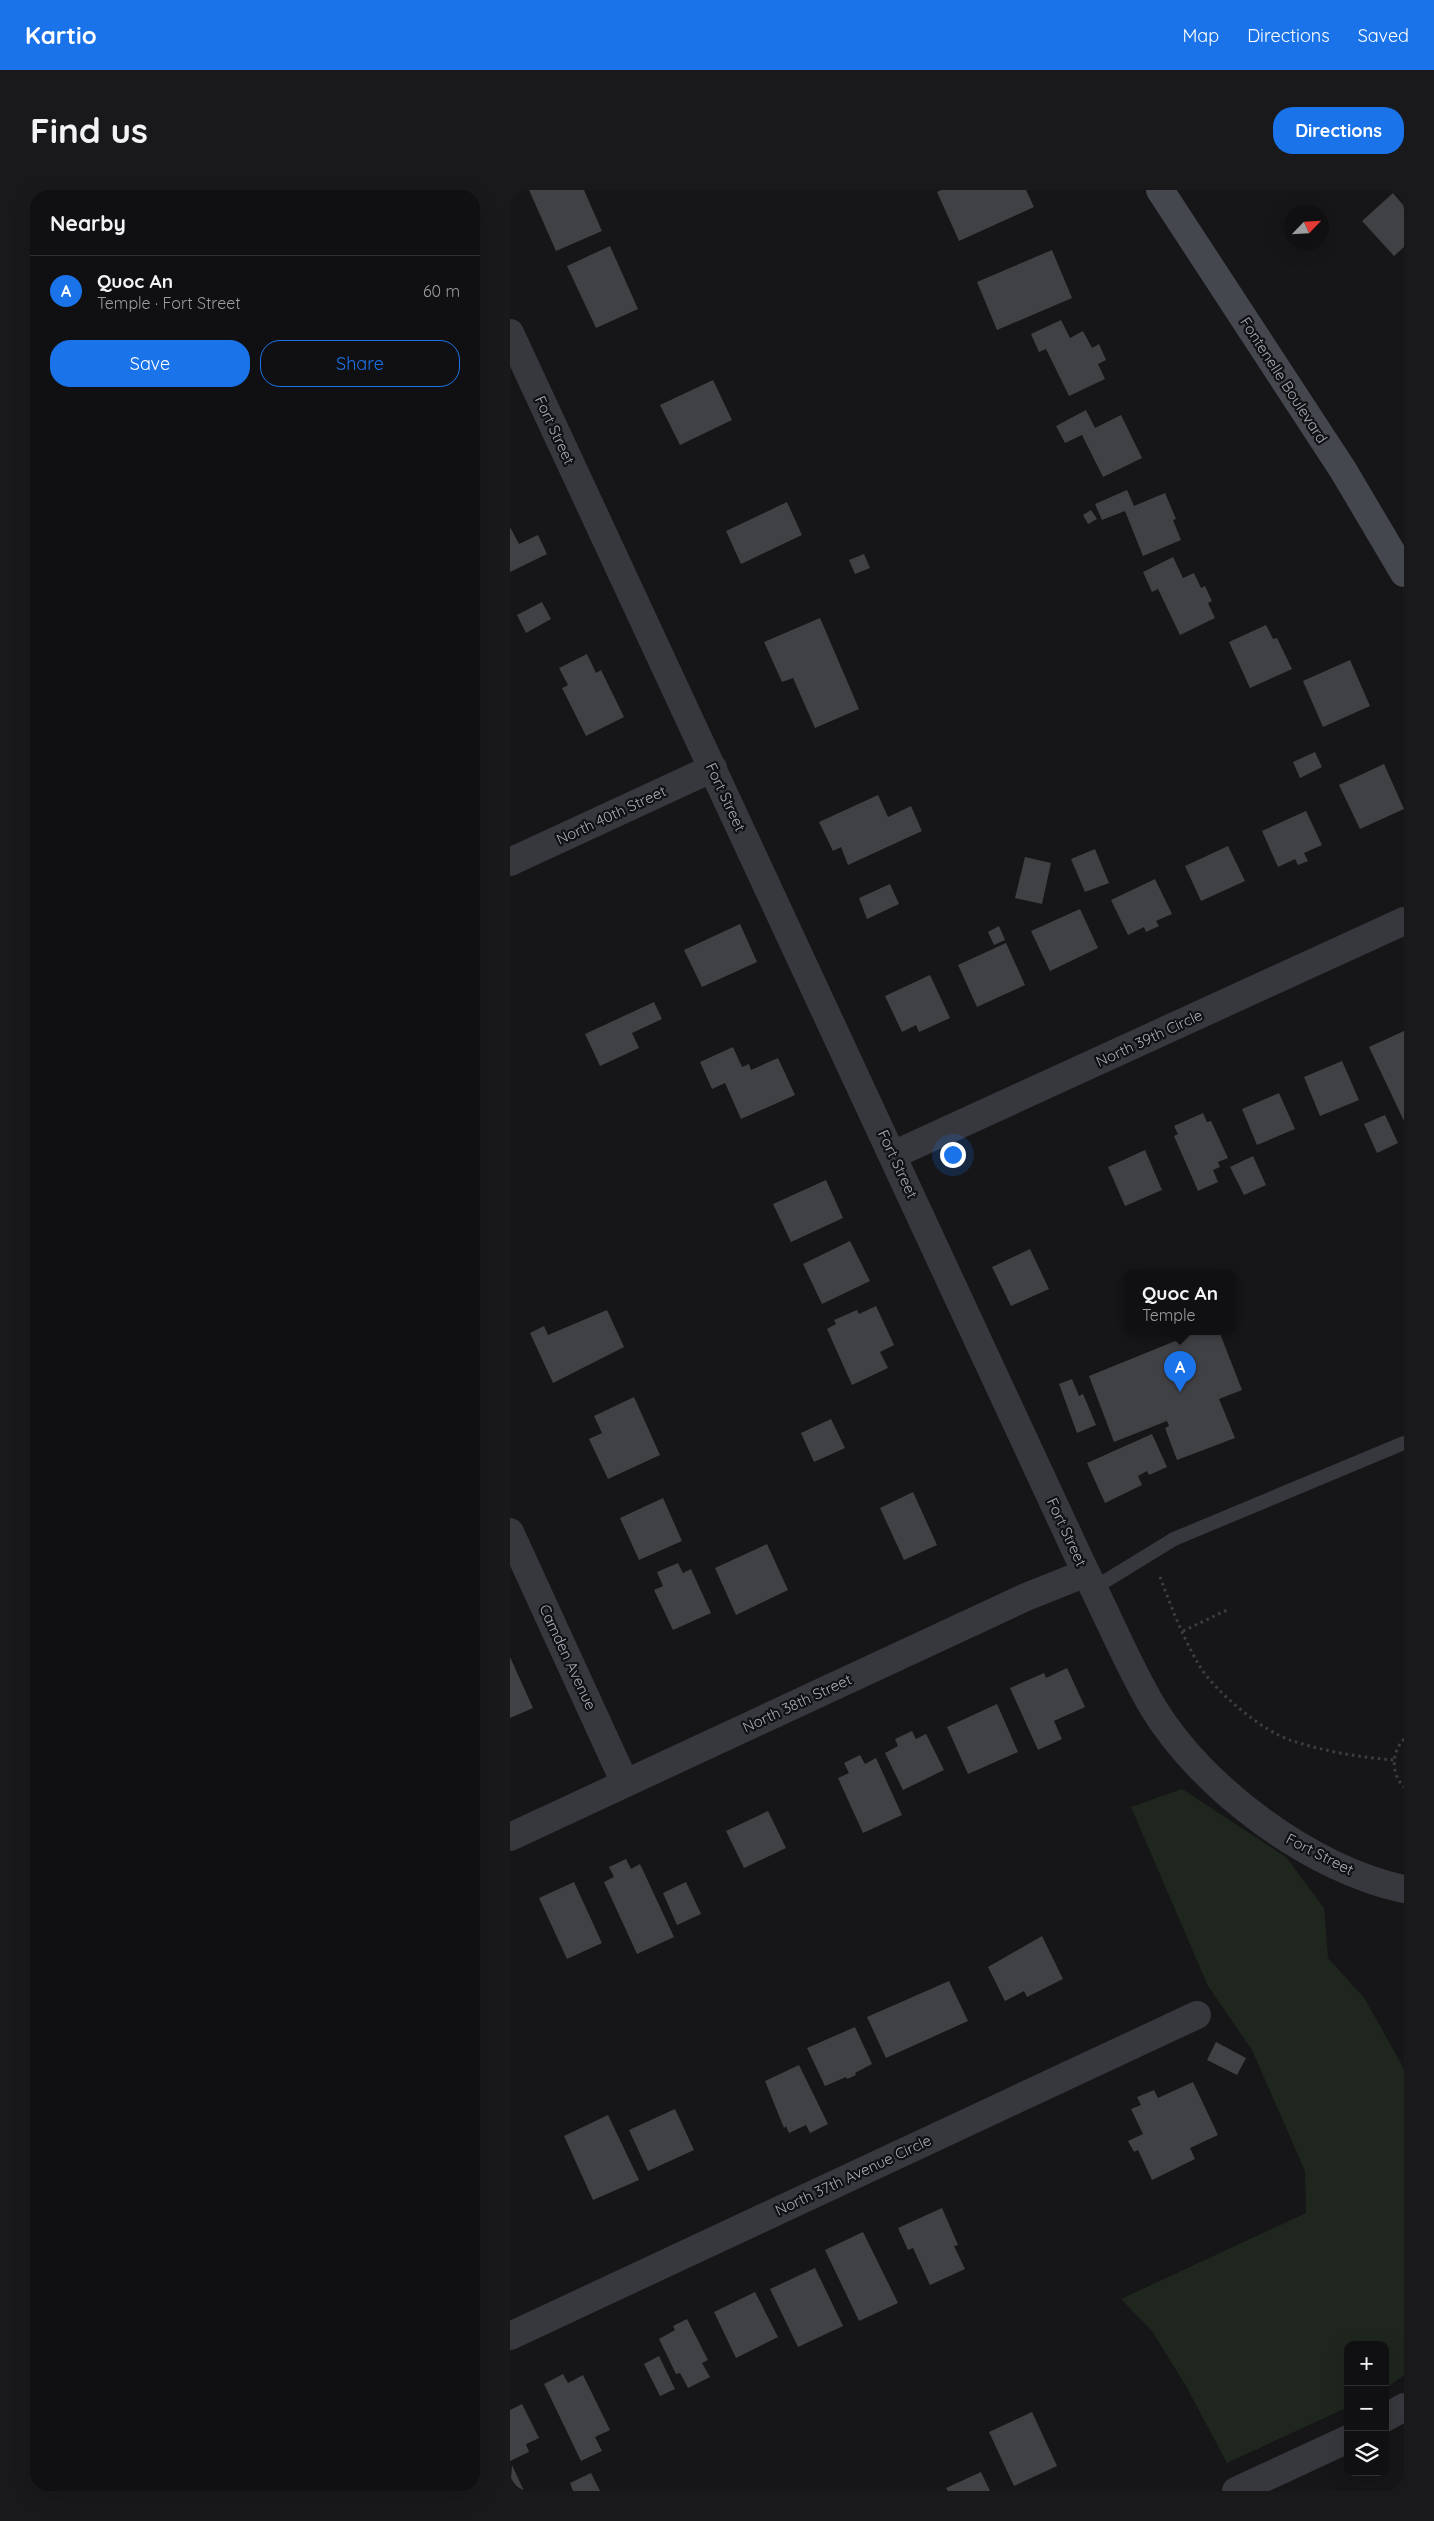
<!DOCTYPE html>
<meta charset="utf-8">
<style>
:root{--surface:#101012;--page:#19191b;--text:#f1f3f6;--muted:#9c9d9f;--line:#303032;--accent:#1a73e8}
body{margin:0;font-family:Quicksand,sans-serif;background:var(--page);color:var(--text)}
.controls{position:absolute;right:15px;bottom:15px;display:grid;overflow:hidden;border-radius:10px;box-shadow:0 5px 20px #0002}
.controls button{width:45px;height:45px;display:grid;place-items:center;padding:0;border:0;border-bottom:1px solid var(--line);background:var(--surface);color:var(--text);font:25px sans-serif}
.compass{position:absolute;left:774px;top:15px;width:45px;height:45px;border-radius:50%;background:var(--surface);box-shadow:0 5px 20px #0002;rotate:65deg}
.you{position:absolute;left:442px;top:964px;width:18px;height:18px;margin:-12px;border:4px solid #fff;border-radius:50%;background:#1a73e8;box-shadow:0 0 0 8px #1a73e833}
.badge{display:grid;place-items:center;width:32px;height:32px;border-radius:50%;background:var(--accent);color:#fff;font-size:16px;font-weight:700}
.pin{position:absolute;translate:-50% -41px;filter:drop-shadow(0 1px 2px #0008)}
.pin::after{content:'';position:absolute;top:26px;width:18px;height:15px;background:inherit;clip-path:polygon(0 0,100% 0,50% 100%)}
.popup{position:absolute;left:614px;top:1080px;width:112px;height:65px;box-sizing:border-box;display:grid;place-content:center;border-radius:10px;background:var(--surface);filter:drop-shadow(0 1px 4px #0005);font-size:16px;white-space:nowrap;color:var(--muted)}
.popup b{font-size:19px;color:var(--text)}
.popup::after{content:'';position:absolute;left:50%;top:100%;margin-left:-10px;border:10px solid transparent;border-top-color:var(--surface)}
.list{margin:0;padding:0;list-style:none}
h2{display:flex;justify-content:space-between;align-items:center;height:65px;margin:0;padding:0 20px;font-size:21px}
h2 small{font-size:16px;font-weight:400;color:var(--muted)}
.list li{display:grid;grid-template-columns:32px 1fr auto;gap:15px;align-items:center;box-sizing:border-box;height:70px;padding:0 20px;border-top:1px solid var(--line)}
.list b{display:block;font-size:19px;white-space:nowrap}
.list p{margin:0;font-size:16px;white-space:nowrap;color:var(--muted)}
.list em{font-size:16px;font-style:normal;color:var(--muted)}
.actions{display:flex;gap:10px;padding:15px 20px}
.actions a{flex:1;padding:11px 0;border:1px solid var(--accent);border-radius:20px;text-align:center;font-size:18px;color:var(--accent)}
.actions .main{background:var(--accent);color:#fff}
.icon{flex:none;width:28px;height:28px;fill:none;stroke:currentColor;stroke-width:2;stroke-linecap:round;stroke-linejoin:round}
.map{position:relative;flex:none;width:894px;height:2301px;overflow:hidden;border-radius:20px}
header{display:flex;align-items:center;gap:30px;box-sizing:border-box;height:70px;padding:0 25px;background:var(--accent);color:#fff}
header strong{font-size:24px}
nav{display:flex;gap:28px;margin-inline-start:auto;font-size:18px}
.intro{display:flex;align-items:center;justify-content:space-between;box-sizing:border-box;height:120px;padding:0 30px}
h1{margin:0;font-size:35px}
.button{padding:12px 22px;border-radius:20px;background:var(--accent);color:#fff;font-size:18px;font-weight:700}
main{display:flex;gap:30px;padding:0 30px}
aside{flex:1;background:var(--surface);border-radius:20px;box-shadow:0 5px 20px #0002}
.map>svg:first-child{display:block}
.green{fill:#1e261e}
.building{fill:#404145}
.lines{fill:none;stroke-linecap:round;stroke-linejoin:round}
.path{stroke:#3d3f44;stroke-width:3;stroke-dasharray:2.5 4;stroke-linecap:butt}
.service{stroke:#37383d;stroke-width:14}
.minor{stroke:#37383d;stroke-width:28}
.secondary{stroke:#45474e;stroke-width:28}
.labels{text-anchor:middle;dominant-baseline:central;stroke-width:4.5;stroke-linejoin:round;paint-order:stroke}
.street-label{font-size:15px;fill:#a7aeb9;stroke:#111113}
</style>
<header>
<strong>Kartio</strong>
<nav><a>Map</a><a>Directions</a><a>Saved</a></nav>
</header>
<div class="intro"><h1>Find us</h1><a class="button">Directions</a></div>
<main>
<aside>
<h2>Nearby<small></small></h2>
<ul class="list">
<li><span class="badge">A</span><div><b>Quoc An</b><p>Temple · Fort Street</p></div><em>60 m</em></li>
</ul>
<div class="actions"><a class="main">Save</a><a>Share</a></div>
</aside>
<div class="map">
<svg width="894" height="2301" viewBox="0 0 894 2301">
<rect width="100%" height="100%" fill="#161618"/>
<polygon class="green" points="672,1599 776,1667 814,1718 818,1768 855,1809 894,1879 894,2185 875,2199 875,2155 838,2155 838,2217 717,2273 676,2196 642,2141 611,2109 796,2023 795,1981 742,1860 698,1796 621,1617"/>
<g class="building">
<polygon points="19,0 74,0 92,41 46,61"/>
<polygon points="431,0 516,0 524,17 449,51 427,2"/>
<polygon points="883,3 894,16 894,57 884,66 852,31"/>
<polygon points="100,56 128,119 86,138 57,76"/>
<polygon points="542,60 562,108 487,140 467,92"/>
<polygon points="551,130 560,148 573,141 582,158 589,154 596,170 588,174 595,189 559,206 536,159 529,162 521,144"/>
<polygon points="203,190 222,230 170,255 150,215"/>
<polygon points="576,220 585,238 611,225 632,268 593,287 572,245 555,253 546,236"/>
<polygon points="617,300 624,316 655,303 666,329 663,330 671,350 633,366 615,321 592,330 585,314"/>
<polygon points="277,312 292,345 231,374 216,341"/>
<polygon points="581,320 587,329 578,334 573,325"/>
<polygon points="0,337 9,354 28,345 37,364 0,382"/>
<polygon points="354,364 360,378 345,384 339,370"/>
<polygon points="663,367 673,388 684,383 691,398 695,396 702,411 698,413 705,428 670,445 648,399 642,402 633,382"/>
<polygon points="32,412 41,429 16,443 7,425"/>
<polygon points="310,428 349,519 305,538 283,488 272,492 254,452"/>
<polygon points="756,435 763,449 767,448 782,479 740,498 719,452"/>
<polygon points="77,464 86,483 91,480 114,527 76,546 52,498 58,495 49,478"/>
<polygon points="840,470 860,516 813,537 793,491"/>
<polygon points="805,562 812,577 790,588 783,572"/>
<polygon points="874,574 894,619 850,639 829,595"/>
<polygon points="368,605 378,627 401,616 412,641 338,675 331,657 323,661 309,632"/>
<polygon points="796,621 812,655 794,663 798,671 788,675 785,669 768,677 752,641"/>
<polygon points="718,656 735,691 691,711 675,676"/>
<polygon points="585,659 599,693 575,702 561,669"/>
<polygon points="515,667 541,673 532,714 505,708"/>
<polygon points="645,689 662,724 646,731 649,736 636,742 634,737 618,745 601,710"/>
<polygon points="380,694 389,714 357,729 349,708"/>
<polygon points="570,719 588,758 540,781 521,741"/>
<polygon points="230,734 247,772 192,797 174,760"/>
<polygon points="489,736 495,750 484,755 478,742"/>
<polygon points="496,753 515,795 467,817 448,775"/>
<polygon points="420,785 440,828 409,842 406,835 392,842 375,806"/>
<polygon points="144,812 152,829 122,843 129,858 90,876 75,844"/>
<polygon points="894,841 894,931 859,857"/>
<polygon points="223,857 232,877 239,874 241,880 268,868 285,905 231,929 215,893 202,899 190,872"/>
<polygon points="832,871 849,910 810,926 794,887"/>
<polygon points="769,903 785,939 747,955 732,919"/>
<polygon points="693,923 697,932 701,931 718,968 708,972 710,977 703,980 708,992 688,1001 664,946 668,944 664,936"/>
<polygon points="875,925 888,953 867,963 854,934"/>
<polygon points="635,960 652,1000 615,1016 598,977"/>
<polygon points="743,966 756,995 734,1005 720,977"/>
<polygon points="316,990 333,1028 281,1052 263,1014"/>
<polygon points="340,1051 360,1091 312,1114 293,1074"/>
<polygon points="520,1059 539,1099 501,1116 482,1077"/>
<polygon points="366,1116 384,1155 370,1162 378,1178 342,1195 317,1139 326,1134 324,1130 347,1120 349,1124"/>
<polygon points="97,1120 114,1157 43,1193 20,1143 34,1136 38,1145"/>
<polygon points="690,1141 709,1141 732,1200 709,1209 725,1248 667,1270 655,1238 659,1236 657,1231 604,1252 579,1186"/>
<polygon points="562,1189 569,1206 573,1204 586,1235 567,1243 549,1194"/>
<polygon points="124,1207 150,1265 98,1289 79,1249 92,1243 84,1226"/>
<polygon points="321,1229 335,1258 304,1272 291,1243"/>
<polygon points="642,1244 657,1277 639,1285 637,1281 628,1286 632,1295 595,1313 577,1273"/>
<polygon points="403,1302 427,1355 394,1370 370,1318"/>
<polygon points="153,1308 172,1351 129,1370 110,1328"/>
<polygon points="257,1354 278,1400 226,1425 205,1378"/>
<polygon points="168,1373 173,1383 181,1379 201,1423 163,1440 144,1400 153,1396 147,1382"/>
<polygon points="0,1467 23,1518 0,1528"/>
<polygon points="557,1478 575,1517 544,1531 552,1549 528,1560 500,1498 534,1483 536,1488"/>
<polygon points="487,1514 508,1562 458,1584 437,1537"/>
<polygon points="402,1541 406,1549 416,1544 434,1580 393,1600 375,1563 388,1556 385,1549"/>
<polygon points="350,1565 355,1574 366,1568 392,1625 353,1643 328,1588 339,1583 334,1573"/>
<polygon points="258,1621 276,1658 234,1678 216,1641"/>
<polygon points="116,1669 121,1679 130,1674 164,1747 127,1764 94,1692 104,1687 99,1677"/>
<polygon points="64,1692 92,1753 57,1769 29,1708"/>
<polygon points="176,1692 191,1724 167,1735 153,1703"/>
<polygon points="532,1746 553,1789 517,1807 514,1801 495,1811 478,1777"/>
<polygon points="439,1791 458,1831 376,1868 357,1827"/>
<polygon points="345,1837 362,1874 345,1883 346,1885 337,1889 336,1887 315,1896 297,1858"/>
<polygon points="706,1852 736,1868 727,1885 697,1870"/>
<polygon points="289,1875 318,1934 300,1943 296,1935 279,1943 276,1936 274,1938 255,1891"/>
<polygon points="683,1892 708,1945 680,1958 685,1969 642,1990 628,1960 624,1962 618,1951 633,1944 621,1919 631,1915 627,1907 644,1900 648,1908"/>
<polygon points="165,1919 184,1960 138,1981 119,1940"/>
<polygon points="98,1925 129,1990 83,2010 54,1946"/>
<polygon points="432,2018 448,2055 444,2056 455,2079 420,2095 403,2058 398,2060 388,2038"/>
<polygon points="353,2042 388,2113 349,2131 315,2060"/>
<polygon points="305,2078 333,2136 288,2157 260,2099"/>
<polygon points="245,2102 268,2147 226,2168 204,2122"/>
<polygon points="177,2129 198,2170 192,2173 200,2187 178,2198 170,2183 166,2184 149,2149 165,2140 163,2136"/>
<polygon points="149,2166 165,2199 150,2206 134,2174"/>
<polygon points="53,2184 58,2193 73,2185 100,2240 85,2247 92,2261 71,2271 34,2194"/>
<polygon points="12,2214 29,2248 16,2254 19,2262 0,2271 0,2220"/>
<polygon points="522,2222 547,2276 504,2296 479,2242"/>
<polygon points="2,2275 14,2301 0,2301"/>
<polygon points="471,2282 480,2301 438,2301 436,2298"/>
<polygon points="81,2283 90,2301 63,2301 60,2293"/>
</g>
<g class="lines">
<g class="path">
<path d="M650 1387C661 1416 673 1448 689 1475 705 1502 753 1542 783 1551 813 1561 853 1568 884 1570"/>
<polyline points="673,1441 717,1420"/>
<path d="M894 1549C881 1563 881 1584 894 1597"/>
</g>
<polyline class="service" points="584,1398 664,1349 894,1253"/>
<g class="minor">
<path d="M0 143 576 1383C598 1426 619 1478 644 1519 693 1599 802 1680 894 1699"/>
<polyline points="0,672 203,578"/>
<polyline points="383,965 894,731"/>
<polyline points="0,1342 115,1593"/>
<polyline points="0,1647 516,1407 576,1383"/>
<polyline points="0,2146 687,1825"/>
<polyline points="875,2228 894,2217"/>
<polyline points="726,2301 838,2249"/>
</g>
<polyline class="secondary" points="650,0 833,280 894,383"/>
</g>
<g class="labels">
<g class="street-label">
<text transform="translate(774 190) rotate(57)">Fontenelle Boulevard</text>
<text transform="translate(45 240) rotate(65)">Fort Street</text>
<text transform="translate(216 607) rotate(65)">Fort Street</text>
<text transform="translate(101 625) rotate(-25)">North 40th Street</text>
<text transform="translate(639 848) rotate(-25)">North 39th Circle</text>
<text transform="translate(388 974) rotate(65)">Fort Street</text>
<text transform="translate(557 1342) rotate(65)">Fort Street</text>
<text transform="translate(58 1467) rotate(65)">Camden Avenue</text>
<text transform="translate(287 1513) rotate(-25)">North 38th Street</text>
<text transform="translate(810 1664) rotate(27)">Fort Street</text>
<text transform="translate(343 1985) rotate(-25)">North 37th Avenue Circle</text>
</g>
</g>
</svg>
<div class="controls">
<button>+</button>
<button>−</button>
<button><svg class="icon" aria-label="layers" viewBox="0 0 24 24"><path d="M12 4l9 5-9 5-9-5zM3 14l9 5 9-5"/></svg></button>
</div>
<svg class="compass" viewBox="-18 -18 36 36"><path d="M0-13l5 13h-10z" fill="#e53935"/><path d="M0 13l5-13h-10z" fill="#9c9d9f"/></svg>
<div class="you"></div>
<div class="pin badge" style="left:670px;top:1202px">A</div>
<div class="popup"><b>Quoc An</b>Temple</div>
</div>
</main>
